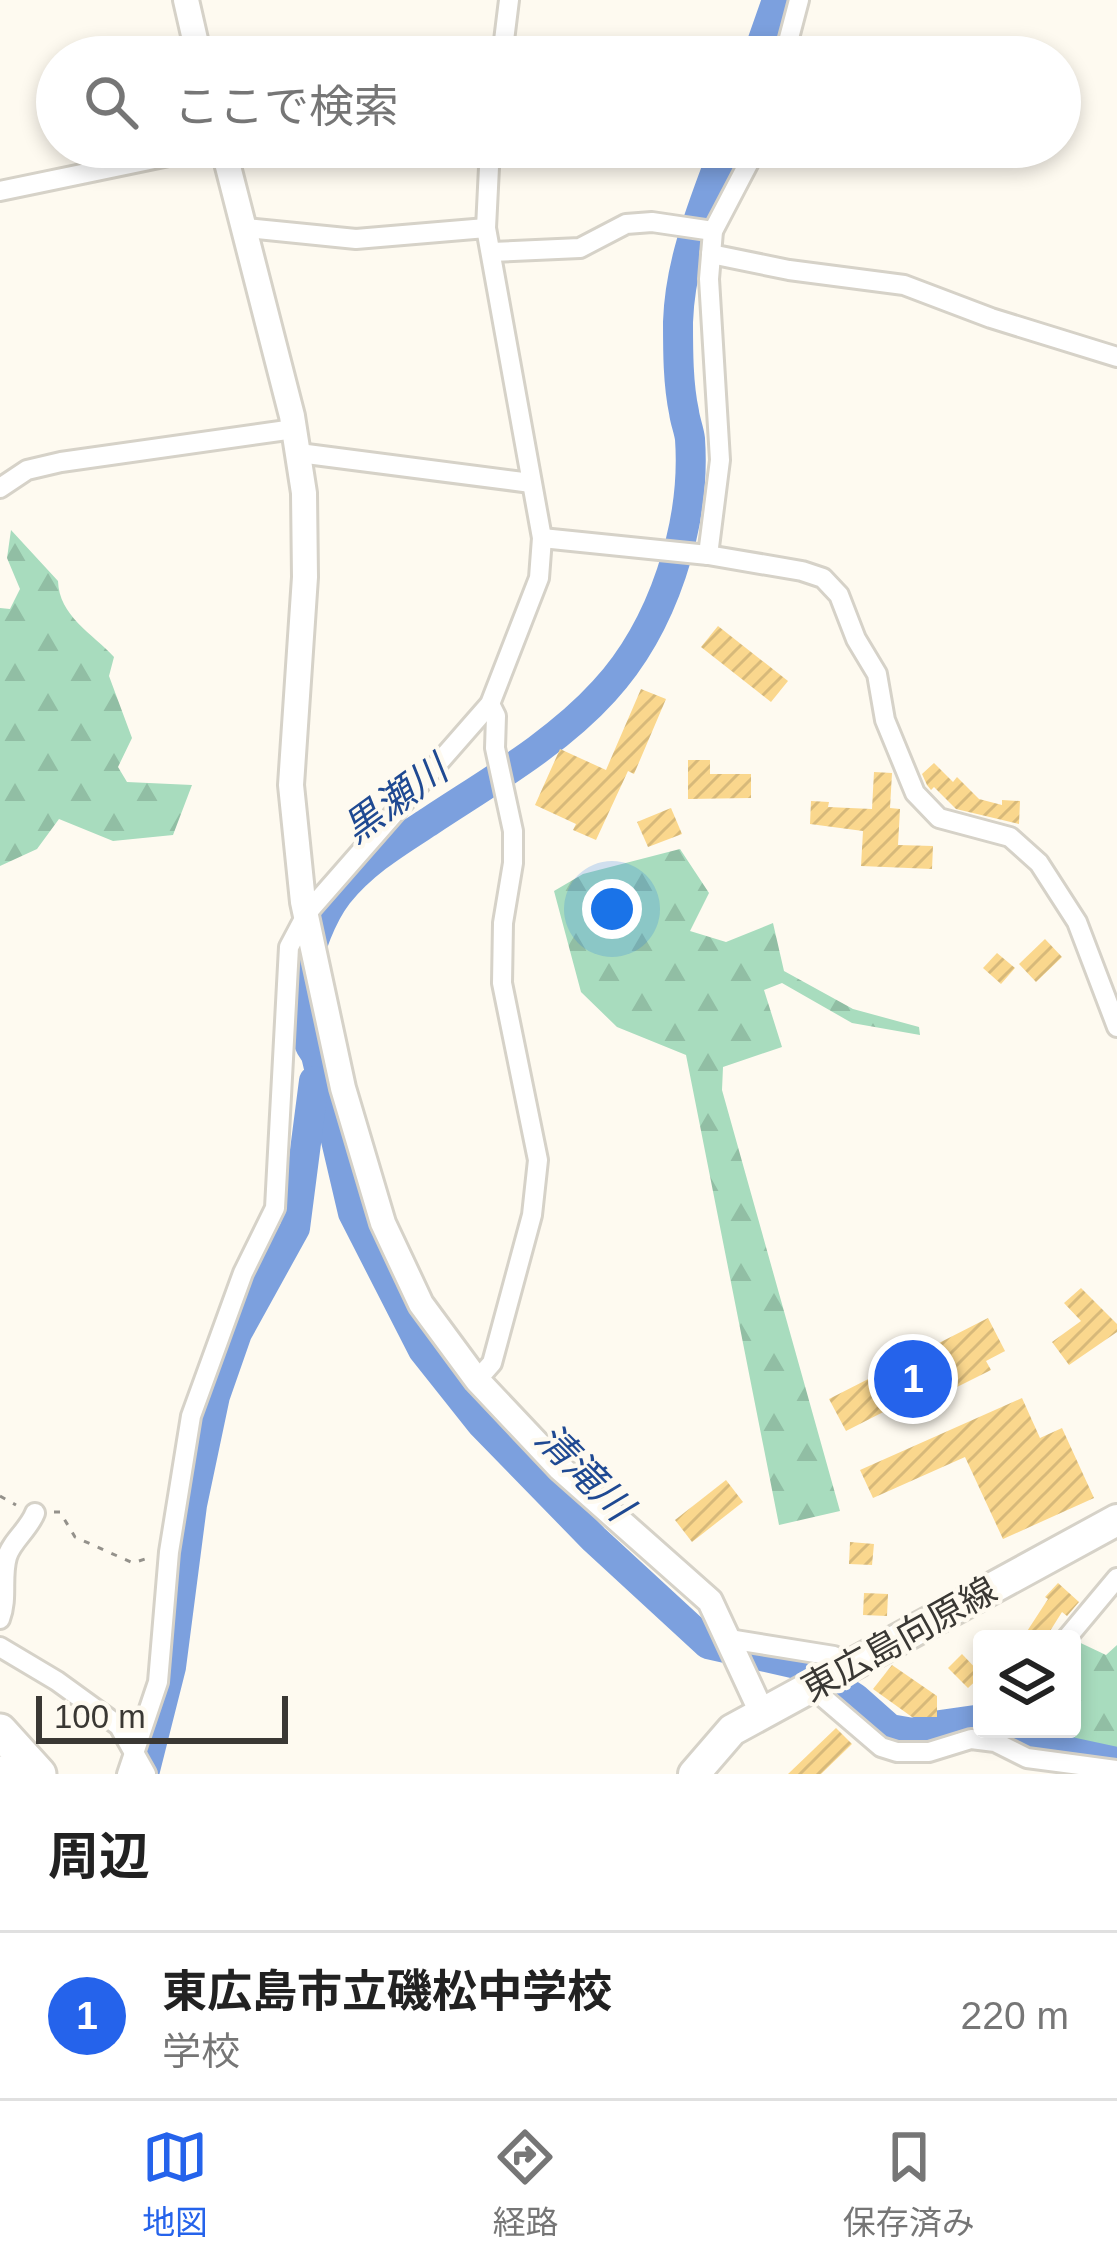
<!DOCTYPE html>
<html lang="ja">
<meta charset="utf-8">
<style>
:root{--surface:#fff;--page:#f6f6f6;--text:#222;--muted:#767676;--line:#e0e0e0;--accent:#2563eb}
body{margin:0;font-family:Helvetica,"Noto Sans JP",sans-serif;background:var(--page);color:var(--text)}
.controls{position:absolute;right:36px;bottom:36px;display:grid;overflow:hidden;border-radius:12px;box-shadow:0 6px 18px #0003}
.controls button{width:108px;height:108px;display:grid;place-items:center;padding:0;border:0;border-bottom:3px solid var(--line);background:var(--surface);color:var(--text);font:60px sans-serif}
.scale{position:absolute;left:36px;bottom:30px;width:252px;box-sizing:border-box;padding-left:12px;border:6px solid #3a3834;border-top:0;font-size:33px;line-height:42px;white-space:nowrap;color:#3a3834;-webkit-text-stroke:9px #fefaf0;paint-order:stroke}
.you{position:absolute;left:612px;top:909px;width:42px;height:42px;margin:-30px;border:9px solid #fff;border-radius:50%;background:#1a73e8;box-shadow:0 0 0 18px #1a73e833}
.badge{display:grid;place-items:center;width:78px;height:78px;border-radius:50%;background:var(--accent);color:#fff;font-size:39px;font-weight:700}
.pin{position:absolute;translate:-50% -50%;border:6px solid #fff;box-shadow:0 3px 12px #0006}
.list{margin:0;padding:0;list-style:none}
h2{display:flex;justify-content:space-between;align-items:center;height:156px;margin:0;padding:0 48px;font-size:51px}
h2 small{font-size:39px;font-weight:400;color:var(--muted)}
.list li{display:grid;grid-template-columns:78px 1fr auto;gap:36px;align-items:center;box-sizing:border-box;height:168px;padding:0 48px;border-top:3px solid var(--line)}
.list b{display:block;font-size:45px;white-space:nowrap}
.list p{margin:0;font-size:39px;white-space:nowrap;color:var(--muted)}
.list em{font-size:39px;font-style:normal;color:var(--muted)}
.icon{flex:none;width:66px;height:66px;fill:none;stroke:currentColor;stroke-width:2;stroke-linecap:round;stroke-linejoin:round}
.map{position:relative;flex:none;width:1117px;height:1774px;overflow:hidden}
.search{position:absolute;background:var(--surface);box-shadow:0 6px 18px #0003;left:36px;right:36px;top:36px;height:132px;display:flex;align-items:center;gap:30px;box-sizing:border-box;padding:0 42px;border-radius:66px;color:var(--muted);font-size:45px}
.sheet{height:324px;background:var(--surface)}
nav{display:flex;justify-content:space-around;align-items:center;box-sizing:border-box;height:168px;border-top:3px solid var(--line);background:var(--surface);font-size:33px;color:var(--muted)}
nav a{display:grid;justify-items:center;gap:6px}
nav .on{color:var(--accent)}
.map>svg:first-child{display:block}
.forest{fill:url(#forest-firs)}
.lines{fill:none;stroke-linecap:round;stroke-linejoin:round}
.river{stroke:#7ca0de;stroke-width:30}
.building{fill:url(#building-hatch)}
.minor-casing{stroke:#d6d2c8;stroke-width:24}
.tertiary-casing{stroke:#d6d2c8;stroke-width:30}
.primary-casing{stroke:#d6d2c8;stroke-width:36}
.motorway-casing{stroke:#d6d2c8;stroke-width:39}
.path{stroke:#94918b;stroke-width:3;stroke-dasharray:6 9;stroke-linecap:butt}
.minor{stroke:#fff;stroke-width:18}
.tertiary{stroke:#fff;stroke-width:24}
.primary{stroke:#fff;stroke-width:30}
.motorway{stroke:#fff;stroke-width:33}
.labels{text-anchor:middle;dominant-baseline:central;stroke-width:9;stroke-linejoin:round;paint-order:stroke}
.street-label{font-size:36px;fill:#3a3834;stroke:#fefaf0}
.water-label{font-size:39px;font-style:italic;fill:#1f4992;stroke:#fefaf0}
</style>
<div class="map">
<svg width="1117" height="1774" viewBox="0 0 1117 1774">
<defs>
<pattern id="forest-firs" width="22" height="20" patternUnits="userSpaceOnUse" patternTransform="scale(3)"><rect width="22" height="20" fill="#a8dcbe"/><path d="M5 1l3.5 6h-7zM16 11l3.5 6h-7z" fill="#91bea4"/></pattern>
<pattern id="building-hatch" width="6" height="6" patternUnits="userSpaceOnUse" patternTransform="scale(3)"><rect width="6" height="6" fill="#fad78d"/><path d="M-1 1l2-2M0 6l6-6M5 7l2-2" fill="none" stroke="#d7b97a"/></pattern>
</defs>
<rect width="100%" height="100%" fill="#fefaf0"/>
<g class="forest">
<path d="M11 530 58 581C59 616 92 633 114 657L109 676 132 738 118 767 127 782 192 785 173 835 113 841 59 819 37 849 0 866V608L10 609 20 589 7 558Z"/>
<polygon points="680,849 709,893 690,931 726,942 773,923 784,971 853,1009 919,1027 920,1035 852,1023 782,983 764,990 782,1047 723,1067 722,1090 840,1511 779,1525 686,1055 617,1027 581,992 554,891 583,874"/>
<polygon points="1068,1637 1106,1655 1117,1645 1117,1762 1045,1729 1072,1729 1072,1639"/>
</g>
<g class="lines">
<g class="river">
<polyline points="757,57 777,0"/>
<path d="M725 147C704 204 680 260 678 322 678 351 678 384 684 412 685 421 689 430 690 439 696 525 663 627 604 691 556 744 489 782 430 821 396 843 364 862 338 894 321 916 309 950 304 977 300 1005 299 1033 316 1055L353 1213 423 1350 481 1423 594 1539 708 1644 806 1666 855 1698 890 1729 913 1733 940 1725 975 1720 982 1722"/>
<polyline points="999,1729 1065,1751 1117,1762"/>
<polyline points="144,1774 171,1667 192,1505 215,1396 237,1333 295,1228 314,1081"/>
</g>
</g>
<g class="building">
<polygon points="718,626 788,681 771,702 701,647"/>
<polygon points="641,689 666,699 634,774 628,771 596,840 573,830 576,824 535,805 560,749 606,770"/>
<polygon points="688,760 710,760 710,774 751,774 751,798 688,799"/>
<polygon points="934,763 953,782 957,777 979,799 1002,805 1002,800 1020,801 1019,824 956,809 934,787 931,790 927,785 922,774"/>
<polygon points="874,772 892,773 890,808 900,809 898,845 933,846 932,869 861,866 863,831 810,824 811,801 829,802 828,807 872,809"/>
<polygon points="671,808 682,834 648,847 637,822"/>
<polygon points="1045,939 1062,957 1036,982 1019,964"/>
<polygon points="997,953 1015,968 1001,984 983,968"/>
<polygon points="1081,1288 1117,1324 1117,1332 1069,1365 1052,1342 1081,1321 1064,1303"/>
<polygon points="988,1318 1005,1351 986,1361 991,1370 955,1388 950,1378 846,1431 829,1399"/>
<polygon points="1022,1398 1040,1438 1062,1428 1094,1498 1003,1539 965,1457 873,1498 860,1470"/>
<polygon points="726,1480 743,1502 692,1542 675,1520"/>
<polygon points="850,1542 874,1544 872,1565 849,1564"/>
<polygon points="1058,1583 1079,1602 1067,1616 1062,1612 1045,1639 1022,1639 1048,1599 1045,1597"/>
<polygon points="864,1593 888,1594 887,1616 863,1615"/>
<polygon points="962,1654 982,1675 968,1688 948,1668"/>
<polygon points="892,1665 937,1696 937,1717 912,1717 873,1689"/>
<polygon points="836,1728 852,1744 821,1774 788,1774"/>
</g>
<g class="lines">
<defs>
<g id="minor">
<polyline points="502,57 509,0"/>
<polyline points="784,57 799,0"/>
<polyline points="0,191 212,147"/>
<polyline points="246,228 356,239 486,228"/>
<polyline points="492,252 580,248 626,224 652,222 713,231"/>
<polyline points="711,254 789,270 904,285 991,318 1117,357"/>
<polyline points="299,453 531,483"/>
<polyline points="0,488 27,470 61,462 294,429"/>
<polyline points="542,538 708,555 802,571 823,578 839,595 856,639 877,674 885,720 915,793 939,818 1010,837 1039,863 1077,922 1117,1027"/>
<polyline points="708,555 720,460 709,279 713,231 757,147"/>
<polyline points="477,1380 492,1363 532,1215 538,1160 502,983 503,923 513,863 513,831 495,748 496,716 490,704"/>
<path d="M0 1619C8 1598 1 1578 7 1557 11 1542 29 1529 35 1513"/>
<polyline points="729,1639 834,1656 844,1669"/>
<polyline points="1066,1639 1117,1578"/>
<polyline points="0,1647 57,1681 119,1726 146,1774"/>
<polyline points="811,1687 881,1747 897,1752 929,1752 971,1739 995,1742 1027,1758 1117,1770"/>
<polyline points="127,1774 158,1682 169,1552 191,1416 243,1273 275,1208 289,947 307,913 490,704 539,578 542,538 486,228 490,147"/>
</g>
<g id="tertiary">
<polyline points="186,0 199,57"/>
<polyline points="223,147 292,416 304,493 305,577 291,785 303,902 343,1088 383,1223 421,1304 477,1380 560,1468 710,1601 762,1713"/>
</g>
<polyline id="primary" points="694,1774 732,1730 1117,1520"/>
<g id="motorway">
<polyline points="0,1731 39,1774"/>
<polyline points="0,1773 1,1774"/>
</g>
</defs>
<use href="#minor" class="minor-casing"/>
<use href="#tertiary" class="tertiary-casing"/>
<use href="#primary" class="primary-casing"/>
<use href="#motorway" class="motorway-casing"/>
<g class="path">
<polyline points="0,1496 16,1505"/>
<polyline points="54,1512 60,1512 75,1537 133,1563 151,1557"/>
</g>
<use href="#minor" class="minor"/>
<use href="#tertiary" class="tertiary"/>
<use href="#primary" class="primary"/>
<use href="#motorway" class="motorway"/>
</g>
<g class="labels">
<g class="street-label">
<text transform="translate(899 1639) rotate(-29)">東広島向原線</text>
</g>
<g class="water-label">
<text transform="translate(395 799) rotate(-36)">黒瀬川</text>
<text transform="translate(584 1472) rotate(45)">清滝川</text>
</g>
</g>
</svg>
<div class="controls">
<button><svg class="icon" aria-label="layers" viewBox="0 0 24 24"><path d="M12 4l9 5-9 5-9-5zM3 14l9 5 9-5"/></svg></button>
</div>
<div class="scale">100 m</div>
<div class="you"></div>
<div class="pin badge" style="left:913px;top:1379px">1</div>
<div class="search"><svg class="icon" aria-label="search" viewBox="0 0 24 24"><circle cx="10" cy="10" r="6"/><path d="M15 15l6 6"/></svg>ここで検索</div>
</div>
<section class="sheet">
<h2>周辺<small></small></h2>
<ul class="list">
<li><span class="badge">1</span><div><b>東広島市立磯松中学校</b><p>学校</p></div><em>220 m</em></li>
</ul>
</section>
<nav>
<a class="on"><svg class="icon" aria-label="map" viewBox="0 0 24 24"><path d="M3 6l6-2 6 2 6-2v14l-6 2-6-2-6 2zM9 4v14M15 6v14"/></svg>地図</a>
<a><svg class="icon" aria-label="directions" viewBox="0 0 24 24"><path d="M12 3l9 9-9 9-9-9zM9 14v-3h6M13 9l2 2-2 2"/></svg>経路</a>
<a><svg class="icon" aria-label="saved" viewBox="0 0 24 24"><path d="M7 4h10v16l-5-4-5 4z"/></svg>保存済み</a>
</nav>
